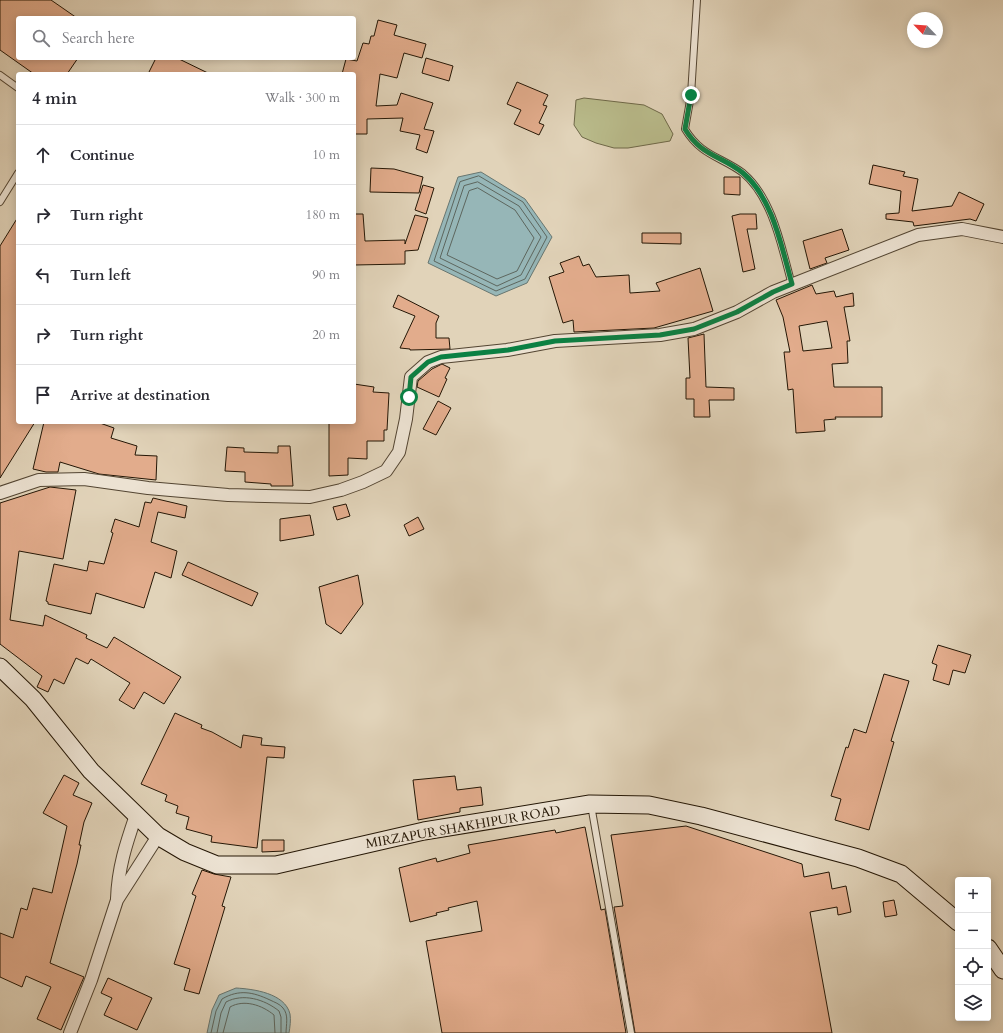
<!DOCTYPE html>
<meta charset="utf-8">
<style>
:root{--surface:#fff;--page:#f2f2f3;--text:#2b2b33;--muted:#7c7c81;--line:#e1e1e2}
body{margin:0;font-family:Cardo,serif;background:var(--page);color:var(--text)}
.controls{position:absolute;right:12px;bottom:12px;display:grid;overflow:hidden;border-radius:4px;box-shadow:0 2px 10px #0003}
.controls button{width:36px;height:36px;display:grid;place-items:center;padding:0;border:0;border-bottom:1px solid var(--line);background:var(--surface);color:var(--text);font:20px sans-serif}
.compass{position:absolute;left:907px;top:12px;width:36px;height:36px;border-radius:50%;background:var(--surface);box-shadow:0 2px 10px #0003;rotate:295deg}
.stop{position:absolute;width:12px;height:12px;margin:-9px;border:3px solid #0b8043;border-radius:50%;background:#fff}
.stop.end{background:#0b8043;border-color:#fff;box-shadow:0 1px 4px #0008}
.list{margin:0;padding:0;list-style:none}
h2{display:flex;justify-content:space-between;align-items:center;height:52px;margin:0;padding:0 16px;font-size:17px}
h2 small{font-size:13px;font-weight:400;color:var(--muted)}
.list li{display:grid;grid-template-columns:26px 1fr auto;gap:12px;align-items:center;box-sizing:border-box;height:60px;padding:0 16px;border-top:1px solid var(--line)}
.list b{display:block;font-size:15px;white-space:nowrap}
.list em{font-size:13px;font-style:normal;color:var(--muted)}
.icon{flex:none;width:22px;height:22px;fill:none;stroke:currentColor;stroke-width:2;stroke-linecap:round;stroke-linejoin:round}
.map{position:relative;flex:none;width:1003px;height:1033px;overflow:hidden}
.search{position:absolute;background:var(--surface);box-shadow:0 2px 10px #0003;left:16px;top:16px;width:340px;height:44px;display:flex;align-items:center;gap:10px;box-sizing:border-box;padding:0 14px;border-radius:4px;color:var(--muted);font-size:15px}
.panel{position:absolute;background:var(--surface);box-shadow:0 2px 10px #0003;left:16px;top:72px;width:340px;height:352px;border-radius:4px}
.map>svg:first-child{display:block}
.green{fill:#b9bb8b;stroke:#6e6848}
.water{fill:#96b6b7;stroke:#687670}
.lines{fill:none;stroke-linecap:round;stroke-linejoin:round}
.shore{stroke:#5d665e;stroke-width:1}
.building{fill:#e2ac8c;stroke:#241605;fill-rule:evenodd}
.service-casing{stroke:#534532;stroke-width:8}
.minor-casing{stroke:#534532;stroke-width:14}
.secondary-casing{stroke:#241605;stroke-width:19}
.service{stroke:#ece2d2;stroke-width:6}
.minor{stroke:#ece2d2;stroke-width:12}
.secondary{stroke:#ece2d2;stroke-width:17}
.route{stroke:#0b8043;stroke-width:5}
.labels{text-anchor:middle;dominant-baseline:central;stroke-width:3;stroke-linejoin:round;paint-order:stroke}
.street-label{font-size:13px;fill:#241605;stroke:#ece2d2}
</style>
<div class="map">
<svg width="1003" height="1033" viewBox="0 0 1003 1033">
<rect width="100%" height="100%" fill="#e1d3b9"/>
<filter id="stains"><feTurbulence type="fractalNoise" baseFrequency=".005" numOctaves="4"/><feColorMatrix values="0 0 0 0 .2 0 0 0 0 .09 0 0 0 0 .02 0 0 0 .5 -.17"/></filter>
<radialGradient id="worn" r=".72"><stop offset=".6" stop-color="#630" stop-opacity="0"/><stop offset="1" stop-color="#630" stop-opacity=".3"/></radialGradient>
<polygon class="green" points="584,98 644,105 662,114 673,134 670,141 628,148 614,148 596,143 582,137 574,125 576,100"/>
<g class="water">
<polygon points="481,172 525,199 552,237 527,283 496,296 428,263 458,177"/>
<path d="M236 988C253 989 285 993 290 1014 291 1020 290 1027 289 1033H207L212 1010 219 995Z"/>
</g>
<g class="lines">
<g class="shore">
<polygon points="479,176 523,202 547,237 525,279 496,291 434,261 460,182"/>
<polygon points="478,182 519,206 541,237 521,275 497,286 440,258 464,186"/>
<polygon points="478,188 515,210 534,238 517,271 497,279 447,255 469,191"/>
<path d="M211 1033 216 1011 222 999C239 989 253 992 270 1000 274 1002 280 1004 283 1008 289 1015 286 1025 286 1033"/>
<path d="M217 1033 221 1013 226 1002C243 993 264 999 279 1011L281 1017V1033"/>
<path d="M223 1033 230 1007C244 999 262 1005 274 1015L275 1033"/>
</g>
</g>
<g class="building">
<polygon points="0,0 51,0 77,18 18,18 18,58 78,58 67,74 34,74 0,50"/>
<polygon points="378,20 397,25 394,35 426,44 422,58 404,53 397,78 380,74 376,106 397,105 401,93 433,103 424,129 434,131 427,153 416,149 420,135 400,131 403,118 367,119 367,134 354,134 354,74 342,74 346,59 357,61 363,43 369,44 371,36 374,36"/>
<polygon points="156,58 177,58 210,74 148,74"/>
<polygon points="426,58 453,66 449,81 422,73"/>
<polygon points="517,82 548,95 543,105 547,106 539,123 544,125 539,135 514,124 521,110 507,104"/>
<polygon points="873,165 905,172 903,176 918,179 912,211 952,206 959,192 984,204 976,221 970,219 914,226 913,222 886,219 886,214 899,213 901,191 869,184"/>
<polygon points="371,168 394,169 423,177 419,193 370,192"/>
<polygon points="724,177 740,177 740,195 724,194"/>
<polygon points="423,185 434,188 426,214 415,210"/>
<polygon points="354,214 363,214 365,241 405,240 405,244 415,215 428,218 418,250 405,251 405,264 354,265"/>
<polygon points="740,214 756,214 757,229 747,229 755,269 743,272 732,216"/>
<polygon points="18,217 18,422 35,422 0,478 0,246"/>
<polygon points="842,229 849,250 825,258 827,263 810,269 803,241"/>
<polygon points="642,233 681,233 681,244 642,243"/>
<polygon points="579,256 583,266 589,264 596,277 629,275 630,293 660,291 656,283 700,268 713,311 654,328 574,332 573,320 563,323 549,277 564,272 560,263"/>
<path d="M812 285 816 294 834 291 836 297 853 293 854 306 844 307 850 341H847L848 363 832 364 834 387H882V417H835L836 419 824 420 825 431 796 433 793 389 788 390 784 352H790L783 317 776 300ZM827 321 832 348 803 351 799 326Z"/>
<polygon points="398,295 439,316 436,323 436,338 449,338 450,349 410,350 410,349 400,348 415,316 393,307"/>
<polygon points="704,334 706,387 734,388 734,400 709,400 710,417 694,417 694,399 686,399 686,378 690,378 688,338"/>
<polygon points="442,364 450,368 445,378 447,379 439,397 417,387 418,381 432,369"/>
<polygon points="354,384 374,387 373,392 389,393 387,430 384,430 384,441 367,441 367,459 348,458 348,475 329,476 329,422 354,422"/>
<polygon points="438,401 451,408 436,435 423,429"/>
<polygon points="44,422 97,422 114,428 111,438 137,446 135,455 157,456 156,480 99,474 60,462 58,472 46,472 33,469"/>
<polygon points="278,446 290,446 293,486 271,486 271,484 245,482 245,472 225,471 227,447 244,448 244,452 278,453"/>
<polygon points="50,487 76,490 63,559 19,551 10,620 43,626 45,615 87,635 86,638 107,648 114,637 181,677 164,704 144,692 134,709 119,700 130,683 91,659 88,664 76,658 64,684 54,679 48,692 37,687 42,676 0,644 0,503"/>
<polygon points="153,498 187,506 185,518 158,512 151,542 177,551 171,578 155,572 144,608 96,593 91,614 48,604 48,602 46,601 54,564 87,571 89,561 104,564 113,533 111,532 115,519 139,527 145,502 151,503"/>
<polygon points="346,504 350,516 337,520 333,507"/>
<polygon points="310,515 314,535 280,541 280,519"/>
<polygon points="418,517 424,529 409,536 404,525"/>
<polygon points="188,562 258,593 252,606 182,575"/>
<polygon points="358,575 363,604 341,634 326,624 319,587"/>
<polygon points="938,645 971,655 965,673 953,670 949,685 933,680 937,665 932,663"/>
<polygon points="884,674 909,681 891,741 894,742 869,830 835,820 841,799 831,796 846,747 848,748 854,729 866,733"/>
<polygon points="175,713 202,725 201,728 212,732 241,748 243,735 262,738 261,745 285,747 284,758 267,757 257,848 211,842 212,836 186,829 189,817 176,813 178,806 165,801 167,795 141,784"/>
<polygon points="64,775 79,783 73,795 92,803 84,822 79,845 81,845 77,864 50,963 84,977 61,1030 37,1019 51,987 26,976 22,987 0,977 0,933 13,938 21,908 27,910 33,888 52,893 67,826 43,813"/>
<polygon points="455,776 457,790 481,787 483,805 460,808 460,812 418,820 413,780"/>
<polygon points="686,826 802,864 804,877 829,872 832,889 846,886 851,912 838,915 837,907 810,912 832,1033 635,1033 614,907 623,906 611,835"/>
<polygon points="585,827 601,910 605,909 626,1033 442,1033 426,941 482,931 477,901 448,908 449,910 436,913 437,915 410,922 399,868 436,858 437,862 470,853 468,845 555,830 556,833"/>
<polygon points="262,840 284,840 284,851 262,852"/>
<polygon points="202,870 214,874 231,877 222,906 225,907 199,994 184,990 190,969 174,964 196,896 192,894"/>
<polygon points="894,900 897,915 885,917 883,902"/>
<polygon points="108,978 152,998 137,1030 104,1015 112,998 101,993"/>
</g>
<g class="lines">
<defs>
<g id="service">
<path d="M697 0 691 95 685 129C701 156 722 157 743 173 773 198 782 249 792 285"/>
<polyline points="0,75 18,88"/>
<polyline points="0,202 18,173"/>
<polyline points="591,805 631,1033"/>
</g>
<g id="minor">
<polyline points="0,493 39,480 84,479 148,488 228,495 310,497 341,490 363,482 386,471 399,452 406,419 411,377 428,362 441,357 507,350 555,341 660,335 694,329 737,312 773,292 918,235 962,229 1003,237"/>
<path d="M117 899C118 868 126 844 136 815"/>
<polyline points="70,1033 91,980 117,900 158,836"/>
</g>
<g id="secondary">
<polyline points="0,667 33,699 91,771 158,836 185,852 217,865 276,865 424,831 590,804 649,805 701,816 858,858 901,874 958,922"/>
<polyline points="988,948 1003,970"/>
</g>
</defs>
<use href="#service" class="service-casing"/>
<use href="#minor" class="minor-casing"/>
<use href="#secondary" class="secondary-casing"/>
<use href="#service" class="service"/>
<use href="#minor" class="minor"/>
<use href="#secondary" class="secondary"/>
</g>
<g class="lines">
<path class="route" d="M409 397 411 377 428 362 441 357 508 350 555 341 660 335 694 329 737 312 773 292 792 284C782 249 773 198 743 173 722 156 701 156 685 129L691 95"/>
</g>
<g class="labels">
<g class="street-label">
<text transform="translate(463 827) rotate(-10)">MIRZAPUR SHAKHIPUR ROAD</text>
</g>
</g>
<rect width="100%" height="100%" filter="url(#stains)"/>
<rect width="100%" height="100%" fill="url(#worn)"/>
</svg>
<div class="controls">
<button>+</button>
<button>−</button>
<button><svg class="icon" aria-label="locate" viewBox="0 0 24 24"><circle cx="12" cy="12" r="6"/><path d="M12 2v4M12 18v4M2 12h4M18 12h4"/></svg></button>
<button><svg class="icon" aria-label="layers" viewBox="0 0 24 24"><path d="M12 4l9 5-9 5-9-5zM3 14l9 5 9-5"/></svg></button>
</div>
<svg class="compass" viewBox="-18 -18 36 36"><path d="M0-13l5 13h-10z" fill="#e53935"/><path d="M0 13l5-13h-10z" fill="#7c7c81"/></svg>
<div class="stop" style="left:409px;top:397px"></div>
<div class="stop end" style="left:691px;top:95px"></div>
<div class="search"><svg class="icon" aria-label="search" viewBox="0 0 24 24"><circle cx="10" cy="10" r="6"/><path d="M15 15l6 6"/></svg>Search here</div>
<section class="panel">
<h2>4 min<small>Walk · 300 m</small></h2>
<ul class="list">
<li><svg class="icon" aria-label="ahead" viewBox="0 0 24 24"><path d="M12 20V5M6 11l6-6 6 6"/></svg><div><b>Continue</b></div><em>10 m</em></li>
<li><svg class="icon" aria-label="right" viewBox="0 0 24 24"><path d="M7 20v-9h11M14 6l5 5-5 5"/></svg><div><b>Turn right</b></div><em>180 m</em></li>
<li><svg class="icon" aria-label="left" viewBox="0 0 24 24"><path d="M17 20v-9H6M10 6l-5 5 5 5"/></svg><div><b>Turn left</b></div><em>90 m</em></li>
<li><svg class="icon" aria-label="right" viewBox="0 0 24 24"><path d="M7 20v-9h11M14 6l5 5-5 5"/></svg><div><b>Turn right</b></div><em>20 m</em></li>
<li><svg class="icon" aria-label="arrive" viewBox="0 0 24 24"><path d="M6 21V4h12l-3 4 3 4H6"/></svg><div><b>Arrive at destination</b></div></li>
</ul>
</section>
</div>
